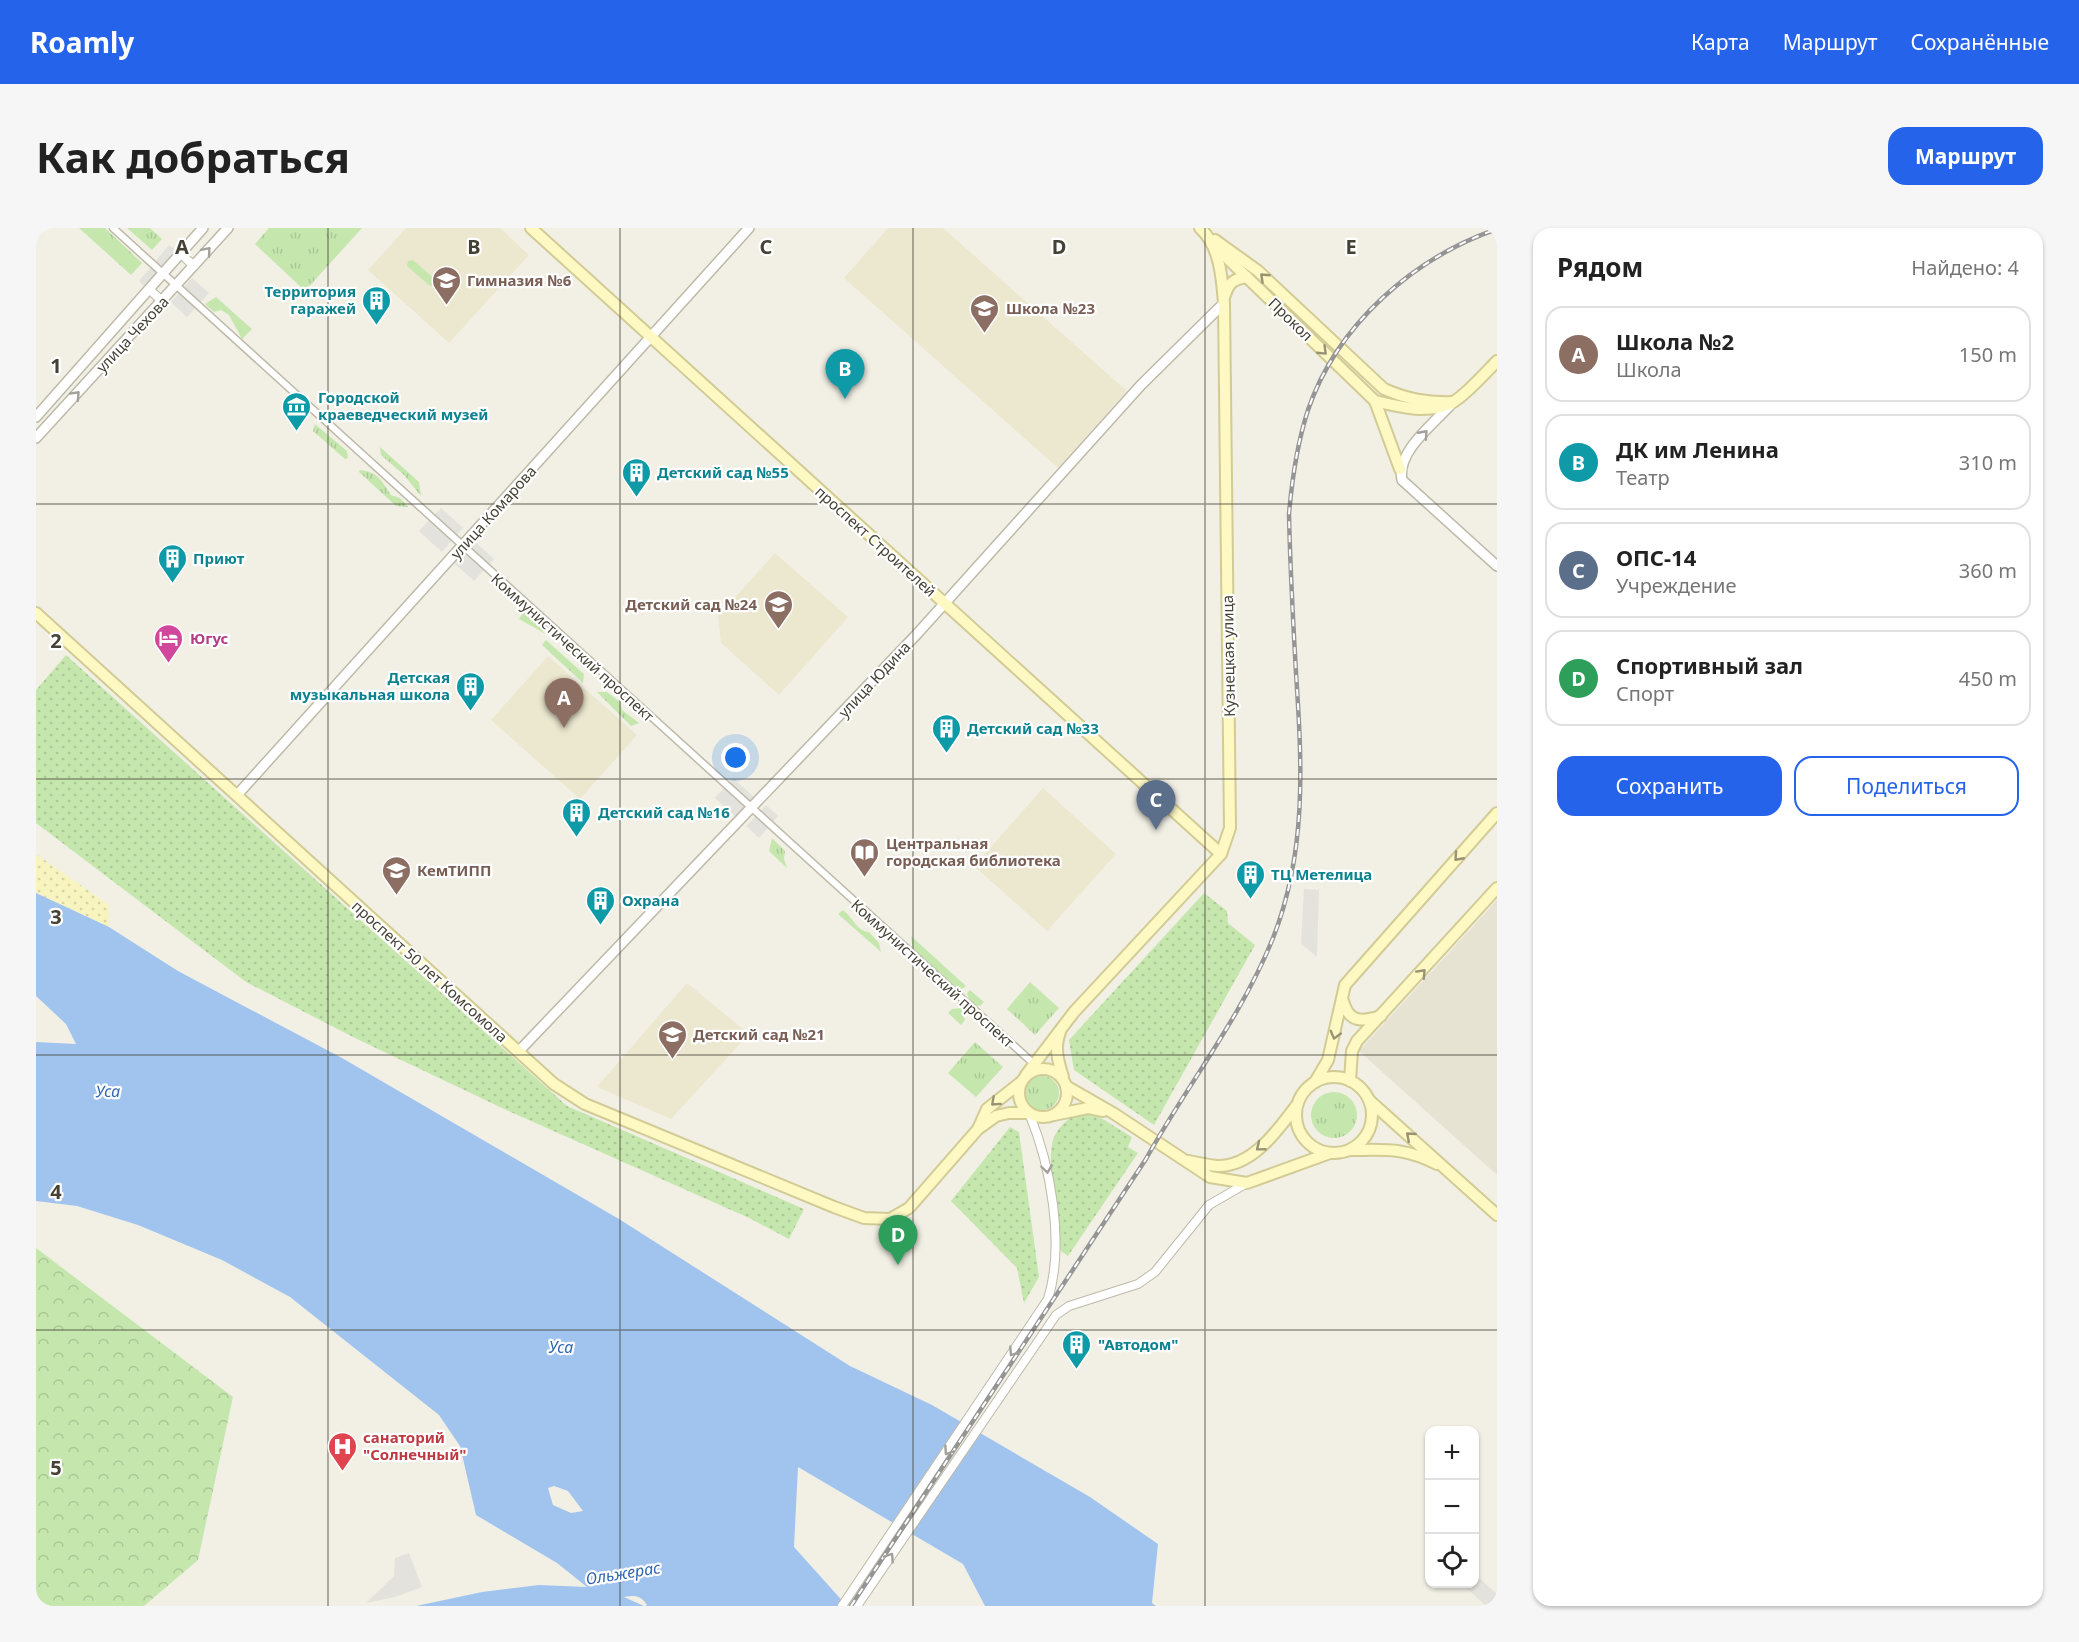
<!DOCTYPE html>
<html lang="ru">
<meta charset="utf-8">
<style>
:root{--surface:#fff;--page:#f6f6f6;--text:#222;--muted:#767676;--line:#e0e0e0;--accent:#2563eb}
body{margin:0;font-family:"Noto Sans",sans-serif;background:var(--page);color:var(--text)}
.controls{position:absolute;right:18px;bottom:18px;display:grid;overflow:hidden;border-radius:12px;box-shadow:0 2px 4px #0004}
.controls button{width:54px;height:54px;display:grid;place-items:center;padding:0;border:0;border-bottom:2px solid var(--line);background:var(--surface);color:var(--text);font:30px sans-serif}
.you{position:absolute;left:700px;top:530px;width:21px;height:21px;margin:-15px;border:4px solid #fff;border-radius:50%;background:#1a73e8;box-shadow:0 0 0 9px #1a73e833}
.badge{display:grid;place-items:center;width:39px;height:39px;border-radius:50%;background:var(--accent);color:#fff;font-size:20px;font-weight:700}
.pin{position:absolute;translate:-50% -50px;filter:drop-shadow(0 2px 3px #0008)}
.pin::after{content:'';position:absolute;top:32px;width:21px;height:18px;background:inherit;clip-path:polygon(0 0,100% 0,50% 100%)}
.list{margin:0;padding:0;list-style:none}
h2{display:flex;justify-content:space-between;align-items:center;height:78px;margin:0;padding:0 24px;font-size:26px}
h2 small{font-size:20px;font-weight:400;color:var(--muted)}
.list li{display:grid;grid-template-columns:39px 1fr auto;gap:18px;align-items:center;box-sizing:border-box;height:96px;margin:0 12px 12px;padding:0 12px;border:2px solid var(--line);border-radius:18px}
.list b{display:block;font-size:22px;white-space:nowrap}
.list p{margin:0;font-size:20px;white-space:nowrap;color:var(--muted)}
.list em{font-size:20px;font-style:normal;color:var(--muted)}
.actions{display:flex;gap:12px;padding:18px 24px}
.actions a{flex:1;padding:14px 0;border:2px solid var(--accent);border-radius:18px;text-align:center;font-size:21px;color:var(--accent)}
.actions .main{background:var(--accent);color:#fff}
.icon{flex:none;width:33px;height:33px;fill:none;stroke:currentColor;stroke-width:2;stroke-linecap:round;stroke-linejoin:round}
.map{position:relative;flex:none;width:1461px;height:1378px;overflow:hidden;border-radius:18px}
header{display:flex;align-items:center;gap:36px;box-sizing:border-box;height:84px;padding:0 30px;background:var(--accent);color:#fff}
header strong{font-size:28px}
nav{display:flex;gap:33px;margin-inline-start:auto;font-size:21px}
.intro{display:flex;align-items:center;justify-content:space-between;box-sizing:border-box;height:144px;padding:0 36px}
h1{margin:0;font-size:42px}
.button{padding:15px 27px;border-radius:18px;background:var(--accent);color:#fff;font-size:21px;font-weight:700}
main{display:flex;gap:36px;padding:0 36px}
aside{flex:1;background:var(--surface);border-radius:18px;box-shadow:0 2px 4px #0004}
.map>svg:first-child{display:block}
.residential{fill:#e6e3d3}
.education{fill:#ece8cf}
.grass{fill:url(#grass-tufts)}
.forest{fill:url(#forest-crowns)}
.sand{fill:url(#sand-dots)}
.park{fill:url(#park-dots)}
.pitch{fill:#c5e7ae}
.parking{fill:#e3e2dd}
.water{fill:#a1c4ef;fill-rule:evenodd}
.pier{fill:#f2f0e5}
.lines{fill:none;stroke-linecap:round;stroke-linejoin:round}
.pedestrian-casing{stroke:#beb9a8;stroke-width:9}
.minor-casing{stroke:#beb9a8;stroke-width:10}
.tertiary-casing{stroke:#beb9a8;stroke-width:12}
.secondary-casing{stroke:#d2cb95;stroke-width:14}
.pedestrian{stroke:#fff;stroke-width:6}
.minor{stroke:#fff;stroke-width:8}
.tertiary{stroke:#fff;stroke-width:9}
.secondary{stroke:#fef8c3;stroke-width:10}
.rail-casing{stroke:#959595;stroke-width:4.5}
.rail{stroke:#fff;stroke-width:2;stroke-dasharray:7;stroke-linecap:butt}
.oneway{stroke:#a2a09a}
.oneway2{stroke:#989375}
.grid{fill:none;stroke:#454135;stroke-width:1.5;stroke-opacity:0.55}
.labels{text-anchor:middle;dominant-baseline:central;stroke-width:4.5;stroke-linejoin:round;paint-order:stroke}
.education-label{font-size:15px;font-weight:bold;fill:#785e54;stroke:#fff;text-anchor:start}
.culture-label{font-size:15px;font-weight:bold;fill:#0d838f;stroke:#fff;text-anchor:start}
.street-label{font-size:15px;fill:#454135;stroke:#fff}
.hotel-label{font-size:15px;font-weight:bold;fill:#b23c85;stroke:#fff;text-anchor:start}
.health-label{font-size:15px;font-weight:bold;fill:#be3a42;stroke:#fff;text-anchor:start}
.water-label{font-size:16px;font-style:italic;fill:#2f66af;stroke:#fff}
.grid-label{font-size:20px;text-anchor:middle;font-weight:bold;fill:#454135;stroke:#fff;stroke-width:4.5;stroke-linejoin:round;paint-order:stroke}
</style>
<header>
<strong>Roamly</strong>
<nav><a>Карта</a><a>Маршрут</a><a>Сохранённые</a></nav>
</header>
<div class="intro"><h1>Как добраться</h1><a class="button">Маршрут</a></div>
<main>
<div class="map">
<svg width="1461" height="1378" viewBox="0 0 1461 1378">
<defs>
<pattern id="grass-tufts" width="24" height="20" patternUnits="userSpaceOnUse" patternTransform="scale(1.5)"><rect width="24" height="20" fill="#c5e7ae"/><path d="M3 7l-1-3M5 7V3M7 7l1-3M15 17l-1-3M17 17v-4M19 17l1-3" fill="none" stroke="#abc796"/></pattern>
<pattern id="forest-crowns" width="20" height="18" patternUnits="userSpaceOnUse" patternTransform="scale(1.5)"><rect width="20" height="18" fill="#c5e7ae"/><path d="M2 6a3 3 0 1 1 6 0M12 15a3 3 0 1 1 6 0" fill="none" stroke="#abc796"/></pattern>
<pattern id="sand-dots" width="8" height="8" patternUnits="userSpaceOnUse" patternTransform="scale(1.5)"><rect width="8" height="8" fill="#f7f4c0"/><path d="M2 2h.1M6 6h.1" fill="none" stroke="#d5d2a6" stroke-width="1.8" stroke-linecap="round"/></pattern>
<pattern id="park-dots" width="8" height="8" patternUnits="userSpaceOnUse" patternTransform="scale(1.5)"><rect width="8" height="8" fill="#c5e7ae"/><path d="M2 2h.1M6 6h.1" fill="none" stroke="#abc796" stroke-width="1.8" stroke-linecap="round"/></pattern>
</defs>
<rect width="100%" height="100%" fill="#f2f0e5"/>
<polygon class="residential" points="1461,672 1461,947 1323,823"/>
<g class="education">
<polygon points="370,0 464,0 493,27 413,115 332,42"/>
<polygon points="852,0 907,0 1091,163 1022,240 808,50"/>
<polygon points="739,325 812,389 743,467 685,415 682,388"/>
<polygon points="512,428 601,507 544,571 455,492"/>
<polygon points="1007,560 1080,626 1011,703 938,638"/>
<polygon points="651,755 713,806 635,891 561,859"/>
</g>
<g class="grass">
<polygon points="43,0 69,0 106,35 95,47"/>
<polygon points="91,0 114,0 126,11 116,22"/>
<polygon points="233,0 326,0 269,63 219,16"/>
<polygon points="180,69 216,101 206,111 193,87 185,82 178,84 169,76"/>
<polygon points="279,196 311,223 312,230 309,231 277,203"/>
<polygon points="344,219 383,254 385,268 368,247 345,227"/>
<path d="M324 242C343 244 346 254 355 267L364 270 372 279 360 278 323 244Z"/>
<polygon points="489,382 512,400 508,405 483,391"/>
<polygon points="510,412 548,446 547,455 506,417"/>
<polygon points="561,464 571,464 584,474 586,482 603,495 595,498"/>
<polygon points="736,610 749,623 748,631 751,640 733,623"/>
<path d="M807 682C817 689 820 703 833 704L843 715 845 724 802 686Z"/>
<polygon points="875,708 930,758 923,763 877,721"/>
<polygon points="994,754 1023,780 999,807 971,781"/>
<polygon points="934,762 948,774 944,778 934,777 927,787 929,792 925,797 912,785 916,781 926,780 933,771 931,765"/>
<polygon points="939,814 967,839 940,869 912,845"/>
<circle cx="1006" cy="865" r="17"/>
<circle cx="1298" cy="887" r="23"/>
</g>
<polygon class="forest" points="0,1020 197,1169 162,1332 108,1378 0,1378"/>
<polygon class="sand" points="0,626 73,677 73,699 0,665"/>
<g class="park">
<polygon points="30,427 531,878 768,981 753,1011 713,990 466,880 321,811 210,754 0,595 0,462"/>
<polygon points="1168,665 1191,683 1192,695 1219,717 1118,897 1038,842 1033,812"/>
<path d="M1043 885H1057L1096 909 1092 919 1102 925 1032 1028 1025 1023C1022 997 1008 927 1019 907 1025 896 1033 890 1043 885Z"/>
<polygon points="974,899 983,904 1003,1049 988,1075 981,1040 915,973"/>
</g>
<polygon class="pitch" points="377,32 400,52 399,57 394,58 371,38 372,33"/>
<g class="parking">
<polygon points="133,17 139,22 109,59 103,53"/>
<polygon points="156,50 173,65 151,89 135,74"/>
<polygon points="405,280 427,300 406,324 383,303"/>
<polygon points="437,312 458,331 438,353 417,334"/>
<polygon points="697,550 720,571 702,591 679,570"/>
<polygon points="730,577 742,588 723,610 710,598"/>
<polygon points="1268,661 1283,662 1281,729 1265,716"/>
<polygon points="373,1325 386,1359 359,1369 330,1375 358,1348 359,1330"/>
<polygon points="1439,1346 1461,1366 1461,1378 1450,1378 1426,1356 1438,1356"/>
</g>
<path class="water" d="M0 665 73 699 142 743 306 830 583 991 814 1138 896 1177 1054 1269 1122 1316 1116 1375 1120 1378H949L927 1336 762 1239 758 1319 811 1378H609L611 1377C605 1367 598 1367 588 1369L608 1378H380L446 1364 503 1357 551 1359 521 1335 440 1287 424 1218 403 1187 254 1069 186 1032 102 997 41 978 0 973V814L40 816 30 796 0 768ZM518 1258 532 1263 547 1283 535 1285 517 1277 512 1260Z"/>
<polygon class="pier" points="928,1192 945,1202 874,1308 857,1298"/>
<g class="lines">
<defs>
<polyline id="pedestrian" points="77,0 998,836"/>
<g id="minor">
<polyline points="145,26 158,38"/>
<polyline points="114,62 126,73"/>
<path d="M806 1378 1012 1071C1029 1016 1015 938 993 885"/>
<polyline points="821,1378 1020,1087 1033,1078 1102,1056 1119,1044 1173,977 1211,955"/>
</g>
<g id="tertiary">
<path d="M1417 174C1399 195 1360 223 1366 252L1461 338"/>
<polyline points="0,189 167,0"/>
<polyline points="0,210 192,0"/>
<polyline points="201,567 713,0"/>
<polyline points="483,823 881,406 1105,157 1188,75"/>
</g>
<g id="secondary">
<polyline points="495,0 1185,626"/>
<path d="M1179 12 1222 43 1348 161C1371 171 1391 175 1417 174"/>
<polyline points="1177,14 1193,32 1339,173 1364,241"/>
<path d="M1189 67C1193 54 1198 51 1211 49"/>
<path d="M1339 173C1363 179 1393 187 1417 174 1430 167 1450 144 1461 133"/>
<polyline points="0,385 518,856 549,876 798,979 828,990 854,991 873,980 942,901 960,888 973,885 993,885"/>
<path d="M1307 773C1313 795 1326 794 1345 788"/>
<path d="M1024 804C1018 820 1022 833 1027 849"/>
<circle cx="1007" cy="865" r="24"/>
<path d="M990 847 1038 784 1185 626 1194 600 1188 75C1186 50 1184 18 1164 0"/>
<circle cx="1298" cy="887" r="38"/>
<polyline points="1314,853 1316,823 1321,813 1461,660"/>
<polyline points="1279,854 1292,832 1309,757 1461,585"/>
<polyline points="1030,858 1077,885 1174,949 1211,955 1294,925"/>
<polyline points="1334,873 1461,987"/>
<polyline points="1018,887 1052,880 1067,883"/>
<polyline points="942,901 951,881 984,855"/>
<path d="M1314 922C1351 922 1367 919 1401 936"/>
<path d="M1153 933C1162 935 1172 937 1181 938 1216 939 1242 902 1260 878"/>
</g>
</defs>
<use href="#pedestrian" class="pedestrian-casing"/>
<use href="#minor" class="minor-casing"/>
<use href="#tertiary" class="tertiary-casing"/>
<use href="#secondary" class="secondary-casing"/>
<use href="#pedestrian" class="pedestrian"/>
<use href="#minor" class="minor"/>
<use href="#tertiary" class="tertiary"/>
<use href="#secondary" class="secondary"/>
<defs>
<path id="rail" d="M815 1378 1110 931C1151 857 1205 790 1237 710 1271 624 1266 536 1260 445 1257 392 1254 339 1253 286 1256 251 1261 216 1272 182 1301 97 1377 30 1461 1"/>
</defs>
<use href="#rail" class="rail-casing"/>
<use href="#rail" class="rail"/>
</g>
<defs><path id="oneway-chevron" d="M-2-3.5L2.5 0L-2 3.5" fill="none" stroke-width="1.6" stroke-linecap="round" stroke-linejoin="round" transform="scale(1.5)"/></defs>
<g class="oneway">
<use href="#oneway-chevron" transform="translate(171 23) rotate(-49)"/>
<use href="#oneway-chevron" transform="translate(40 167) rotate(-47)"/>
<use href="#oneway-chevron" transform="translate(1388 206) rotate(-48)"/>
<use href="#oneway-chevron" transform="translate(1011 941) rotate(82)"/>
<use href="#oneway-chevron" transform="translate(977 1124) rotate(124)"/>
<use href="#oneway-chevron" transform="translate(912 1223) rotate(124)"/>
<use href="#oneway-chevron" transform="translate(854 1329) rotate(-56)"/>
</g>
<g class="oneway2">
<use href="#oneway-chevron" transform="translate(1228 49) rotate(-137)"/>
<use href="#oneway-chevron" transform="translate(1287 123) rotate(44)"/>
<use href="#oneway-chevron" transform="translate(1422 629) rotate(132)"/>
<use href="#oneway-chevron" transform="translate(1386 745) rotate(-47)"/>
<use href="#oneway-chevron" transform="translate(1299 807) rotate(105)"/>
<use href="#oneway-chevron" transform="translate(959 874) rotate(138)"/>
<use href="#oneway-chevron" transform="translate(1374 908) rotate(-139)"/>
<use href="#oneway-chevron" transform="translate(1224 919) rotate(141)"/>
</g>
<path class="grid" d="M292 0V1378M584 0V1378M877 0V1378M1169 0V1378M0 276H1461M0 551H1461M0 827H1461M0 1102H1461"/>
<defs>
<symbol id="school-pin" viewBox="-11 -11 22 30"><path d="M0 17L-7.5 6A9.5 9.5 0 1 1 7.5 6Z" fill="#8d6e63" stroke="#fff"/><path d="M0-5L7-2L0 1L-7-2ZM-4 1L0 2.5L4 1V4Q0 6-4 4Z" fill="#fff"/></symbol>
<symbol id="building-pin" viewBox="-11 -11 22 30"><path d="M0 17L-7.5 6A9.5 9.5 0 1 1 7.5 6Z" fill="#0f9aa8" stroke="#fff"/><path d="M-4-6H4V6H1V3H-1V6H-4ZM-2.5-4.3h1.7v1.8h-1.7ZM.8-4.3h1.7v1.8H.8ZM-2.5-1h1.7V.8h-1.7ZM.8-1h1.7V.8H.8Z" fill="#fff"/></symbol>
<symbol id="museum-pin" viewBox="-11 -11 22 30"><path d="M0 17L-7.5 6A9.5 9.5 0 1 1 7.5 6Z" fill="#0f9aa8" stroke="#fff"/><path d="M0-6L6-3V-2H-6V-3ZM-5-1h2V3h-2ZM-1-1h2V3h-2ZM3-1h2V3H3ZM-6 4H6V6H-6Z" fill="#fff"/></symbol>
<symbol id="hotel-pin" viewBox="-11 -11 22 30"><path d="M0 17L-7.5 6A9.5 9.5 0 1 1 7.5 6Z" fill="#d1479c" stroke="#fff"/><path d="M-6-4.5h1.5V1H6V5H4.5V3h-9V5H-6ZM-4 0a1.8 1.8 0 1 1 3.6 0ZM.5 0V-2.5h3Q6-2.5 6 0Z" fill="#fff"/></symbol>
<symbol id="library-pin" viewBox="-11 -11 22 30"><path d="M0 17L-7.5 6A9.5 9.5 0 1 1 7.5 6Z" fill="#8d6e63" stroke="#fff"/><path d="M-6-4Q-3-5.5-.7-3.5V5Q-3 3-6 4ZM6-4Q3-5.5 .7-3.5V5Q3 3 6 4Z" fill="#fff"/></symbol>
<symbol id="university-pin" viewBox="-11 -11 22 30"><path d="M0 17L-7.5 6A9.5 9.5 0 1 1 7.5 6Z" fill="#8d6e63" stroke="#fff"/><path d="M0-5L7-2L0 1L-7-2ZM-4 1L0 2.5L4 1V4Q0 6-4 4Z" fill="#fff"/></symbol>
<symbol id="hospital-pin" viewBox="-11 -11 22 30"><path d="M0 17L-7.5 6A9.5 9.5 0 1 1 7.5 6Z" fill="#e0444e" stroke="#fff"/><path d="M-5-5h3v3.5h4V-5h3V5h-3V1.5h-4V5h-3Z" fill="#fff"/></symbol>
</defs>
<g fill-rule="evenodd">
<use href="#school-pin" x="394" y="36" width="33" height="45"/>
<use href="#building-pin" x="324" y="56" width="33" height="45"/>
<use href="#school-pin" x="932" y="64" width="33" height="45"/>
<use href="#museum-pin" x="244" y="162" width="33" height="45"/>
<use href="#building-pin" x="584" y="228" width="33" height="45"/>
<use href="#building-pin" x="120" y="314" width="33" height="45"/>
<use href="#school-pin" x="726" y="360" width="33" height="45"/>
<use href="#hotel-pin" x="116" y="394" width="33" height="45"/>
<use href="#building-pin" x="418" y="442" width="33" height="45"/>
<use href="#building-pin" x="894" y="484" width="33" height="45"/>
<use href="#building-pin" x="524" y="568" width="33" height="45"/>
<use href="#library-pin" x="812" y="608" width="33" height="45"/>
<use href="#university-pin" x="344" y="626" width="33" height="45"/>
<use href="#building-pin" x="1198" y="630" width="33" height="45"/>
<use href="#building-pin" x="548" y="656" width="33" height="45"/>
<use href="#school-pin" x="620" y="790" width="33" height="45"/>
<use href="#building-pin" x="1024" y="1100" width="33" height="45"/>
<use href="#hospital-pin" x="290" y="1202" width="33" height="45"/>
</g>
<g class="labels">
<g class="education-label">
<text x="431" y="52">Гимназия №6</text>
<text x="970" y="80">Школа №23</text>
<text x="721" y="376" text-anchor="end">Детский сад №24</text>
<text x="850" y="615">Центральная<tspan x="850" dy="17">городская библиотека</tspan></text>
<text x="381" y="642">КемТИПП</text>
<text x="657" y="806">Детский сад №21</text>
</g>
<g class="culture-label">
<text x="320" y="63" text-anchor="end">Территория<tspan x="320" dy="17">гаражей</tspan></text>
<text x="282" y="169">Городской<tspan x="282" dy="17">краеведческий музей</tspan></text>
<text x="621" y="244">Детский сад №55</text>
<text x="157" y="330">Приют</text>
<text x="414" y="449" text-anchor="end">Детская<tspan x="414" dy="17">музыкальная школа</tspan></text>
<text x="931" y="500">Детский сад №33</text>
<text x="562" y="584">Детский сад №16</text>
<text x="1235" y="646">ТЦ Метелица</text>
<text x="586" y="672">Охрана</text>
<text x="1062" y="1116">"Автодом"</text>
</g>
<g class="street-label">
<text transform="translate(1255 91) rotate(44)">Прокол</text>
<text transform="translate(96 106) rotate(-47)">улица Чехова</text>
<text transform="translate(457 284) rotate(-48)">улица Комарова</text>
<text transform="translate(840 313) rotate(42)">проспект Строителей</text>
<text transform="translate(537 419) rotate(42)">Коммунистический проспект</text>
<text transform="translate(1192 428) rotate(-91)">Кузнецкая улица</text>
<text transform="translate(838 451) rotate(-47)">улица Юдина</text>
<text transform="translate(394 743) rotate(42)">проспект 50 лет Комсомола</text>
<text transform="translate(897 745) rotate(42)">Коммунистический проспект</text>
</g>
<g class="hotel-label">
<text x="154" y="410">Югус</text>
</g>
<g class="health-label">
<text x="327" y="1209">санаторий<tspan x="327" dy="17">"Солнечный"</tspan></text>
</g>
<g class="water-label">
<text transform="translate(72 863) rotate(-1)">Уса</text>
<text x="525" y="1119">Уса</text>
<text transform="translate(587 1345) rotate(-9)">Ольжерас</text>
</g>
</g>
<g class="grid-label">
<text x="146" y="26">A</text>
<text x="438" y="26">B</text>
<text x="730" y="26">C</text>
<text x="1023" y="26">D</text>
<text x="1315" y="26">E</text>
<text x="20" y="145">1</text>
<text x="20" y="420">2</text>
<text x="20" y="696">3</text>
<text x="20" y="971">4</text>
<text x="20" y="1247">5</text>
</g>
</svg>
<div class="controls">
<button>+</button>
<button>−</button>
<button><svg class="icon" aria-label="locate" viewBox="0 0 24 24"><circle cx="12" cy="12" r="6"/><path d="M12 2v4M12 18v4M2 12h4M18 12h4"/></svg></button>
</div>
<div class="you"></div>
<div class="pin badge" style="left:528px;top:500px;background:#8d6e63">A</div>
<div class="pin badge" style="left:809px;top:171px;background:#0f9aa8">B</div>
<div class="pin badge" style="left:1120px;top:602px;background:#5c6f8a">C</div>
<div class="pin badge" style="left:862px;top:1037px;background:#2e9e5b">D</div>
</div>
<aside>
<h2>Рядом<small>Найдено: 4</small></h2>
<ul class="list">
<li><span class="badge" style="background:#8d6e63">A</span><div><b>Школа №2</b><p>Школа</p></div><em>150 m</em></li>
<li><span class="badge" style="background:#0f9aa8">B</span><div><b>ДК им Ленина</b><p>Театр</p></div><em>310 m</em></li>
<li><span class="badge" style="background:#5c6f8a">C</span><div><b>ОПС-14</b><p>Учреждение</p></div><em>360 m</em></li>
<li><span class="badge" style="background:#2e9e5b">D</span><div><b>Спортивный зал</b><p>Спорт</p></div><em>450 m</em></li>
</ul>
<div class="actions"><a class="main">Сохранить</a><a>Поделиться</a></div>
</aside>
</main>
